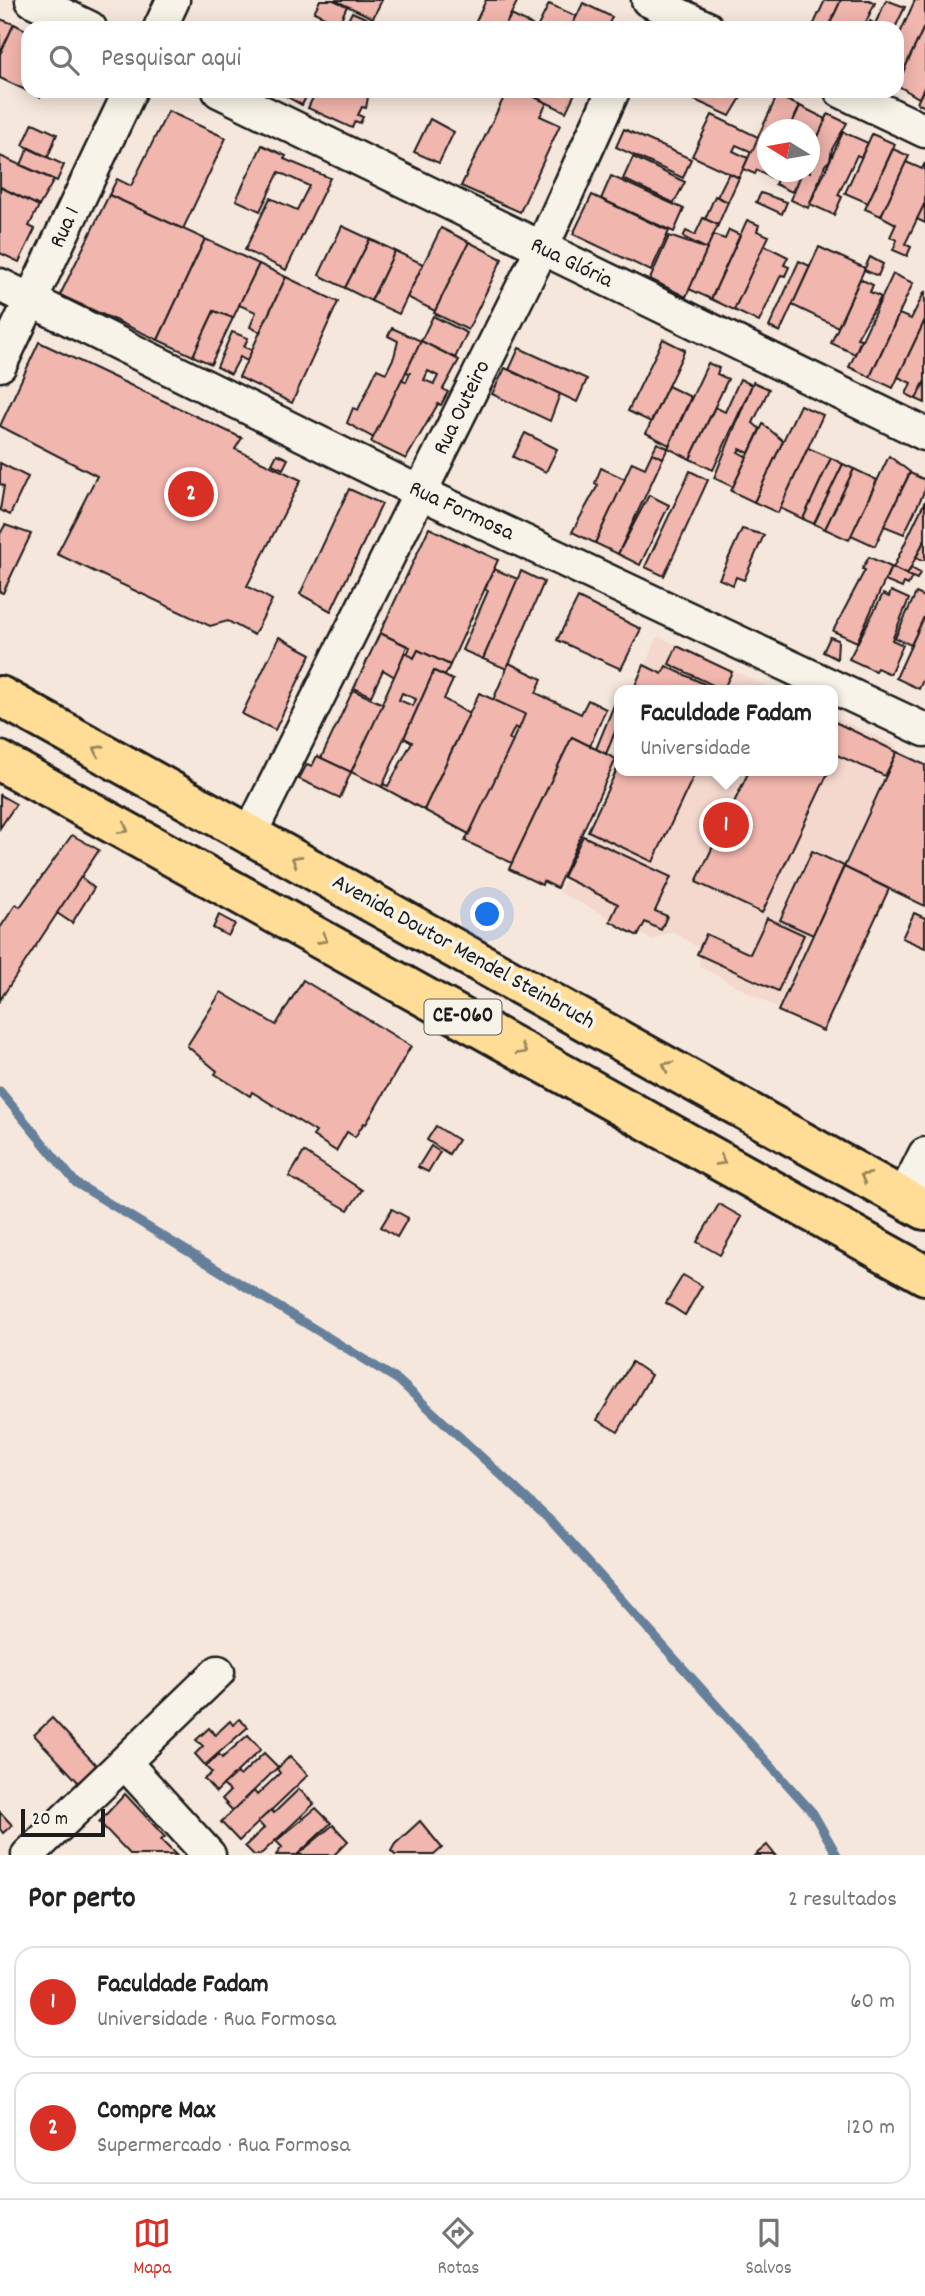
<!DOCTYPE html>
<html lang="pt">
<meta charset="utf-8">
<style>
:root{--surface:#fff;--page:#f6f6f6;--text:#222;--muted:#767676;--line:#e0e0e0;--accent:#d93025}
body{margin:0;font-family:Dekko,sans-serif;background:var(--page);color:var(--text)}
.compass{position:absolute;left:757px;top:119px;width:63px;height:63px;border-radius:50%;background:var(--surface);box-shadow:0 4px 18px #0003;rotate:281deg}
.scale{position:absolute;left:21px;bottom:18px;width:84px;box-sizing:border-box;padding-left:7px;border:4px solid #1c1c1c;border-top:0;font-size:19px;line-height:24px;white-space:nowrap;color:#1c1c1c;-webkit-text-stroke:5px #f7f3e8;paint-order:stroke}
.you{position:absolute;left:488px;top:915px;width:24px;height:24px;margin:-18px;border:5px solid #fff;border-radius:50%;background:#1a73e8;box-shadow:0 0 0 10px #1a73e833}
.badge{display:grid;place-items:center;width:46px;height:46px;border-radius:50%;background:var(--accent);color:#fff;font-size:23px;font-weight:700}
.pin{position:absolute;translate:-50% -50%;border:4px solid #fff;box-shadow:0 2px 7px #0006}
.popup{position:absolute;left:614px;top:685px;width:224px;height:91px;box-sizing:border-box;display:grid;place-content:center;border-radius:14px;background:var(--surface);filter:drop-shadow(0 2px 5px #0005);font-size:23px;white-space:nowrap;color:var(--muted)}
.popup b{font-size:26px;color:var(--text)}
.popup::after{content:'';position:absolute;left:50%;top:100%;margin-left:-14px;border:14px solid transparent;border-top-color:var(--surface)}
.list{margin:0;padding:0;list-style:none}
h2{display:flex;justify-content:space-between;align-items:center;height:91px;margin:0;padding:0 28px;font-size:30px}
h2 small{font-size:23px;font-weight:400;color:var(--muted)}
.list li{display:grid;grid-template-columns:46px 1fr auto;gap:21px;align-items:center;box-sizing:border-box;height:112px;margin:0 14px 14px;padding:0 14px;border:2px solid var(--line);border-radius:21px}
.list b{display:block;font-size:26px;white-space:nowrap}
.list p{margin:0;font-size:23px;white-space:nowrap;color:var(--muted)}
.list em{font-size:23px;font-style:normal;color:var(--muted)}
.icon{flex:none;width:38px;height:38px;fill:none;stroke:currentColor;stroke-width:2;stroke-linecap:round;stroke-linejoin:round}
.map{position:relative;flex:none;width:925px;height:1855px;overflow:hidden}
.search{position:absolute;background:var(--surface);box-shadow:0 4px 18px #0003;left:21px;right:21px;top:21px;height:77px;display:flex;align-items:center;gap:18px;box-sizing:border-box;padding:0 24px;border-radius:21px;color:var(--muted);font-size:26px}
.sheet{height:343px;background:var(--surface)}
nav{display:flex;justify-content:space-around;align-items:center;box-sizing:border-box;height:98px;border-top:2px solid var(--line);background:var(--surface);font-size:19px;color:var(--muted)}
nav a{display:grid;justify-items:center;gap:4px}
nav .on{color:var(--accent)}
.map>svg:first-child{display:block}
.built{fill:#f4d8ce}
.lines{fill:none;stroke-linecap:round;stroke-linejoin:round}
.stream{stroke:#66809b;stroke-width:9}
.building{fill:#f1b6ae;stroke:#1c1c1c;stroke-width:2;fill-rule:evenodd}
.street-casing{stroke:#1c1c1c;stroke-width:37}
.highway-casing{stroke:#1c1c1c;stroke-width:44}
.street{stroke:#f7f3e8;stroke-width:32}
.highway{stroke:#ffdd96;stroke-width:38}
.oneway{stroke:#99865f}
.labels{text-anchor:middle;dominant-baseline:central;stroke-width:7;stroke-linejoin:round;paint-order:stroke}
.shield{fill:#f7f3e8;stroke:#5e5c59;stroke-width:2}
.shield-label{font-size:21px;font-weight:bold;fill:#1c1c1c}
.street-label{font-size:23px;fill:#1c1c1c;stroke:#f7f3e8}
</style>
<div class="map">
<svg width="925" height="1855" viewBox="0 0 925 1855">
<rect width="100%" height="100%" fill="#f6e7dc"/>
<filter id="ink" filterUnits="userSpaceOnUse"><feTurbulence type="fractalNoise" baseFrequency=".0143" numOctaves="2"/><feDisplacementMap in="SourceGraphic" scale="14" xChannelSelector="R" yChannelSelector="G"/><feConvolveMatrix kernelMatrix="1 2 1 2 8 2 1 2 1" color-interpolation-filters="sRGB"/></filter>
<g filter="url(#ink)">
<g class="built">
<polygon points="658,636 776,690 635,690"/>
<polygon points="833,716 898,746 777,1008 699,966 700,949 672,931 652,940 559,892 619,763 619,771 833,771"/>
</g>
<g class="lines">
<polyline class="stream" points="0,1091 76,1183 398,1380 552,1522 813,1813 837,1855"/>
</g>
<g class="building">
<polygon points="320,0 334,0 347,6 339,24 314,12"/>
<polygon points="334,0 382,0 373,18"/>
<polygon points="486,0 518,0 504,28 473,28"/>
<polygon points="825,0 841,0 828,28 812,28"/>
<polygon points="841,0 869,0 875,3 863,28 828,28"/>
<polygon points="886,0 905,7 895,28 867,28 870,21 875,24"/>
<polygon points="915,0 925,0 925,25 897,85 897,40"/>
<polygon points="583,3 612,17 607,28 571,28"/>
<polygon points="549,4 576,16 571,28 537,28"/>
<polygon points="352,12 388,28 344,28"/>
<polygon points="511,15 532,25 530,28 504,28"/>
<polygon points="0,19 14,24 0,54"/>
<polygon points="14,24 28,31 28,91 43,91 40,97 0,78 0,54"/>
<polygon points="925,25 925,86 919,98 897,85"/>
<polygon points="925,86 925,107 917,103"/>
<polygon points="277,91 309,91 302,105"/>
<polygon points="316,91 374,91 369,92 366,108 362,107 358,115 363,117 360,123 355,121 352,128 308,108"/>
<polygon points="507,91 522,91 547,103 540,116 560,125 520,212 461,186"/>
<polygon points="540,91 570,91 575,93 566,112 537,98"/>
<polygon points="745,91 730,116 677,92 677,91"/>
<polygon points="777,96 800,106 789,130 768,130 768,172 770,172 768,175 757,170 755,174 743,169"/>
<polygon points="800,106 826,119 810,155 810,130 789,130"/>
<polygon points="168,111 226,138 183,229 109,195 117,179 131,186"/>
<polygon points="828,114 847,123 832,149 830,160 825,165 808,208 791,200 802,172 810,172 810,155"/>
<polygon points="712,115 758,137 752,152 736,145 733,151 748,158 739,178 692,156"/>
<polygon points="430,119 454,132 439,163 414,152"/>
<polygon points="33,123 57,134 48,157 23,145"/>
<polygon points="624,129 691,159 683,178 616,147"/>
<polygon points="843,132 868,143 861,157 857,155 838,195 842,197 834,215 810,204"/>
<polygon points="872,134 895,144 868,203 845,193"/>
<polygon points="262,145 286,156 284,159 330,178 286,270 245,250 270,198 297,210 309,186 279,172 260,211 236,200"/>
<polygon points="28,148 64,165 57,181 21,165"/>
<polygon points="893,149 909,156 881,216 865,209"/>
<polygon points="0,156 54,180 39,206 0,187"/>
<polygon points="633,157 685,182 674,203 623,179"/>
<polygon points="906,162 922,169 925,163 925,203 905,244 911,247 907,256 893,250 897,240 890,237 896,224 881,216"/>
<polygon points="770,172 802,172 792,192 775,184 777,180 768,176"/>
<polygon points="729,173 739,178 728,202 717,197"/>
<polygon points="611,176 684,209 674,232 601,199"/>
<polygon points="0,187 39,206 29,226 35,229 19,262 0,253"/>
<polygon points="761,193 787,202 782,214 756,202"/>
<polygon points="109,195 205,239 158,340 60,295"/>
<polygon points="592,195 669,231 651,271 573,234"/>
<polygon points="715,196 728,202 718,225 705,219"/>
<polygon points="925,203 925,223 917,219"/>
<polygon points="703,218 718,225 707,249 683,237 686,231 695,235"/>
<polygon points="747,220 759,225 757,231 769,236 734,310 711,299"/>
<polygon points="342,226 370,239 345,288 319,275"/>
<polygon points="441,228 469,242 435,311 407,297"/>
<polygon points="729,230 740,235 711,299 689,289 713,235 725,239"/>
<polygon points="669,236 707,249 686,297 650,279"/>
<polygon points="205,239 259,264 233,318 214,311 193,356 158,340"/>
<polygon points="370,239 395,251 371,301 345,288"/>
<polygon points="469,242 502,259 468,330 434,313"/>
<polygon points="764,245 788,257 784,265 789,267 785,276 781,275 759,322 734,310"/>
<polygon points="819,247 865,268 838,327 792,305"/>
<polygon points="395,251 423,264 399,314 371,301"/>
<polygon points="870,257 883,264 878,276 864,270"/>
<polygon points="799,261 810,266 780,332 769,327"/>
<polygon points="259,264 286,277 260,332 250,327 256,312 239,305"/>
<polygon points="893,274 913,283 870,377 849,367"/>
<polygon points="286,277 338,302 292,403 239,377"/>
<polygon points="860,279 873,285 870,292 881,297 857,338 861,339 855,354 831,343"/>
<polygon points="925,291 925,320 893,388 870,377 899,314 911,319"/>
<polygon points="214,311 233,318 211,364 193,356"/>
<polygon points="433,316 467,333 455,358 421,341"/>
<polygon points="925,320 925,381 916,399 906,394 911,383 898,377"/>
<polygon points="392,328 421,341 374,438 347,423 353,408 358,410 377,369 386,373 394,357 398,341 388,336"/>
<polygon points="232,332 248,338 244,347 252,350 247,361 240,357 231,374 217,367"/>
<polygon points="663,339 685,350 651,422 628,411"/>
<path d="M421 341 459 360 443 389 448 392 441 405 438 404 406 459 371 442 402 379 406 382 410 373 406 372ZM428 371 438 376 434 384 424 380Z"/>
<polygon points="39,342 242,438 235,449 301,480 247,586 272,600 254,635 228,621 210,626 57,554 97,476 0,426"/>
<polygon points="519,348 587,379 577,402 509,370"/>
<polygon points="708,363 719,368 717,374 728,379 690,459 668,448"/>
<polygon points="505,368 560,394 550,421 492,394"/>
<polygon points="740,379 752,385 713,470 690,459 715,407 725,412"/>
<polygon points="925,381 925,403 916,399"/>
<polygon points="753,382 769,389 753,423 760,429 749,453 740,449 738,452 747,457 733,487 714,478"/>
<polygon points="668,386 691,397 669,445 646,433"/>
<polygon points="800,405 823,415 778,513 754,502"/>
<polygon points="763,424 783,441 754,502 731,491"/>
<polygon points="525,433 557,449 546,472 513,457"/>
<polygon points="657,443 668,448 663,458 652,453"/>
<polygon points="808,448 831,458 803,519 780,508"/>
<polygon points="652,453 663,458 618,554 595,543 632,462 645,468"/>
<polygon points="277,454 288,459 283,469 272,464"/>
<polygon points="889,456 910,472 875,546 851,535"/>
<polygon points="831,458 843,464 814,524 803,519"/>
<polygon points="0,463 28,477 10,515 0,510 4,486 0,484"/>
<polygon points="843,464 854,469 825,529 814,524"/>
<polygon points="601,468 625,479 595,543 572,532 598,485 595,483"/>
<polygon points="854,469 877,480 849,540 825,529"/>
<polygon points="690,471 708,480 664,576 645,567"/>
<polygon points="910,473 925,480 925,490 904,534 884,526"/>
<polygon points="349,489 382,504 331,611 300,594"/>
<polygon points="649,495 669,505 640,565 618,554"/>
<polygon points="925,501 925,539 907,575 893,568"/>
<polygon points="5,525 31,534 3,593 0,592 0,534"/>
<polygon points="429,528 498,560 450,665 418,650 414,658 407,655 410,647 380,633"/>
<polygon points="742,529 764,535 744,580 736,577 733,585 719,579"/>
<polygon points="925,539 925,560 920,560 916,558"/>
<polygon points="869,557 891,567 857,642 833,631 865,570 862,569"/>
<polygon points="891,567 912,577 908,585 904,583 902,588 885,581"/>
<polygon points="911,568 920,573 917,579 907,575"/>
<polygon points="494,569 518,579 483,659 462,650 488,591 485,589"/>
<polygon points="521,571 544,582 507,669 483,659"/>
<polygon points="891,591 909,599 892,640 903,645 890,674 877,668 875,671 849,659 883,594 889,597"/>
<polygon points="916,593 925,597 925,615 911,645 895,638"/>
<polygon points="578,598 641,629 621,669 557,640"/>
<polygon points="925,615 925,676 919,689 896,678"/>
<polygon points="380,633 407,646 395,677 383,670 371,696 354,688"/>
<polygon points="279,637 311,654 275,730 242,714"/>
<polygon points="830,637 838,640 837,659 823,652"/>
<polygon points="677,646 732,672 723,690 669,664"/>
<path d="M418 650 450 665 445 676 434 671 382 787 351 772 405 652 414 658ZM402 693 416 699 413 706 399 700Z"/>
<polygon points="509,663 542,679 536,693 581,714 588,700 606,709 590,746 572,737 512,863 465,841 525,714 493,700"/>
<polygon points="644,665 662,674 666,666 717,690 639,690 634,688"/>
<polygon points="434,671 453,680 444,699 469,714 424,810 382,787 383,784 388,786 412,742 404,738"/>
<polygon points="353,690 383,704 351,772 321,758"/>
<polygon points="479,693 525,714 519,729 515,727 509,739 513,741 469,834 424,810"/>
<polygon points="619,693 619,722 606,754 596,749"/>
<polygon points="833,721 897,752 885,776 837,755 833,763"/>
<polygon points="572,737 616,759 557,888 543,881 542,885 509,869"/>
<polygon points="897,752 925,765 925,906 844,867"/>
<polygon points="317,756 351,772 340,798 299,779 307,764 312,766"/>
<polygon points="619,765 619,771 696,771 653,862 588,831"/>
<polygon points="749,771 829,771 762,913 696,882"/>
<polygon points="0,795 16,804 0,828"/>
<polygon points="72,835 99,850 0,1000 0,928 16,904 20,907"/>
<polygon points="583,836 671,877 655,911 667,916 661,930 645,922 638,936 626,930 610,921 618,904 563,877"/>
<polygon points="812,851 844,866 813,935 780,920"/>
<polygon points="844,867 889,889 823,1031 778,1011"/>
<polygon points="81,877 94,888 72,923 57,913"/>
<polygon points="914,913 925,918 925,948 902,938"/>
<polygon points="219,915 235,924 228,936 213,928"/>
<polygon points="767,918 804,935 778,991 697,954 706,934 750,954"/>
<polygon points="303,980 411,1046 366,1124 364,1123 355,1137 347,1132 336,1151 313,1136 316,1132 252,1092 250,1096 215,1074 217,1071 187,1046 221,992 276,1025"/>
<polygon points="436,1126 458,1140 449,1154 427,1140"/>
<polygon points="431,1146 440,1152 428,1172 418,1167"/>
<polygon points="304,1152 362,1190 348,1210 289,1177"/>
<polygon points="719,1204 742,1217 720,1255 697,1242"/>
<polygon points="392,1209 408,1218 397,1237 381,1227"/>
<polygon points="683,1275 702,1286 685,1315 666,1303"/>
<polygon points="632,1362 651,1375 618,1432 597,1420"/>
<polygon points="52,1718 97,1766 79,1783 34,1735"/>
<polygon points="239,1719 248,1727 205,1765 195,1754 203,1746 196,1740 209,1728 215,1735 230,1721 233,1725"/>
<polygon points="248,1735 261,1749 216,1792 204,1779 212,1773 206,1767 219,1754 222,1758"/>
<polygon points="264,1753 278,1767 233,1811 222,1799 230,1791 223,1785 236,1773 240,1776"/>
<polygon points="290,1756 308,1775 239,1841 221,1822 254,1791 257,1795 280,1773 277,1769"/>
<polygon points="299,1789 314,1804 260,1855 254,1855 245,1846 264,1828 258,1822 271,1810 274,1813"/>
<polygon points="125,1794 165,1837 161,1840 176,1855 131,1855 99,1822"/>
<polygon points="316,1808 331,1823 297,1855 276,1855 282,1847 276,1841"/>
<polygon points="0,1812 12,1825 3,1833 0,1829"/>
<polygon points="420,1821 442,1848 434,1855 395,1855 391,1851 395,1844"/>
<polygon points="333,1825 348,1841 334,1855 297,1855"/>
<polygon points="767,1845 775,1855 755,1855"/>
</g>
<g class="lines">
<defs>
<g id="street">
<polyline points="32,0 90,28"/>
<polyline points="648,0 707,28"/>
<polyline points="160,28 173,0"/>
<polyline points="219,91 925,434"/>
<polyline points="841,91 925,131"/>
<polyline points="0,285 421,493 925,730"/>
<polyline points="0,365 130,91"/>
<polyline points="250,834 541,250 613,91"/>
<polyline points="903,1198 925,1154"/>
<polyline points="125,1763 209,1855"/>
<polyline points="28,1855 218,1672"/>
</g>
<g id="highway">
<polyline points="0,696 925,1210"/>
<polyline points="0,761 925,1275"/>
</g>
</defs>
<use href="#street" class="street-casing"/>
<use href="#highway" class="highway-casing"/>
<use href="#street" class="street"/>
<use href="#highway" class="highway"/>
</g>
<defs><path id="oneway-chevron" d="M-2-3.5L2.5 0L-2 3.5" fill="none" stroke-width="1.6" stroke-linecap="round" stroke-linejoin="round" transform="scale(1.75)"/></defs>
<g class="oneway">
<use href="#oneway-chevron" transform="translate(98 750) rotate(-151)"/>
<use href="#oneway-chevron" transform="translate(124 829) rotate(29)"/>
<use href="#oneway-chevron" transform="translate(296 860) rotate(-151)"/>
<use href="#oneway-chevron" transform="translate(323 939) rotate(29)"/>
<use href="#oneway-chevron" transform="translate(522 1050) rotate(29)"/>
<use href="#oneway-chevron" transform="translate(667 1066) rotate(-151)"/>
<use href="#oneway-chevron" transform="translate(721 1161) rotate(29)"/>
<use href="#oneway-chevron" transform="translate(865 1177) rotate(-151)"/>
</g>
</g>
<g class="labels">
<rect class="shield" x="424.5" y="999.5" width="77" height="35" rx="5"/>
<g class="shield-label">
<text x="463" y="1017">CE-060</text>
</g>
<g class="street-label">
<text transform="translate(66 228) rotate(-65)">Rua 1</text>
<text transform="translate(571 264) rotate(26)">Rua Glória</text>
<text transform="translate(463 408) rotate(-64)">Rua Outeiro</text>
<text transform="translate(461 512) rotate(25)">Rua Formosa</text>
<text transform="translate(463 953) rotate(29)">Avenida Doutor Mendel Steinbruch</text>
</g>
</g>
</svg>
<svg class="compass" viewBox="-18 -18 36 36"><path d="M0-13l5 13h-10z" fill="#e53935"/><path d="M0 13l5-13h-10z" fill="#767676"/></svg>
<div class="scale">20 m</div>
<div class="you"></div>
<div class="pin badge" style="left:726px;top:825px">1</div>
<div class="popup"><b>Faculdade Fadam</b>Universidade</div>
<div class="pin badge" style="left:191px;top:494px">2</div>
<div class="search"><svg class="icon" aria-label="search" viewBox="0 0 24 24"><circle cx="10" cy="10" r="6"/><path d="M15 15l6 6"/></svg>Pesquisar aqui</div>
</div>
<section class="sheet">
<h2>Por perto<small>2 resultados</small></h2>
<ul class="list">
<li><span class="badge">1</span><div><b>Faculdade Fadam</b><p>Universidade · Rua Formosa</p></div><em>60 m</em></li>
<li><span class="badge">2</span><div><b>Compre Max</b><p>Supermercado · Rua Formosa</p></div><em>120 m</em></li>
</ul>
</section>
<nav>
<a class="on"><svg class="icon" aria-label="map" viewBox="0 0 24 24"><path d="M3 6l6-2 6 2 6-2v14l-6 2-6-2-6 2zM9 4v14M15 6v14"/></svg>Mapa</a>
<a><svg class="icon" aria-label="directions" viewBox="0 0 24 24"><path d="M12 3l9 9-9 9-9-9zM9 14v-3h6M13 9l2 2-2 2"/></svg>Rotas</a>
<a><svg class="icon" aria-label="saved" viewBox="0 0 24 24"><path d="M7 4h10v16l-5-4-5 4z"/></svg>Salvos</a>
</nav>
